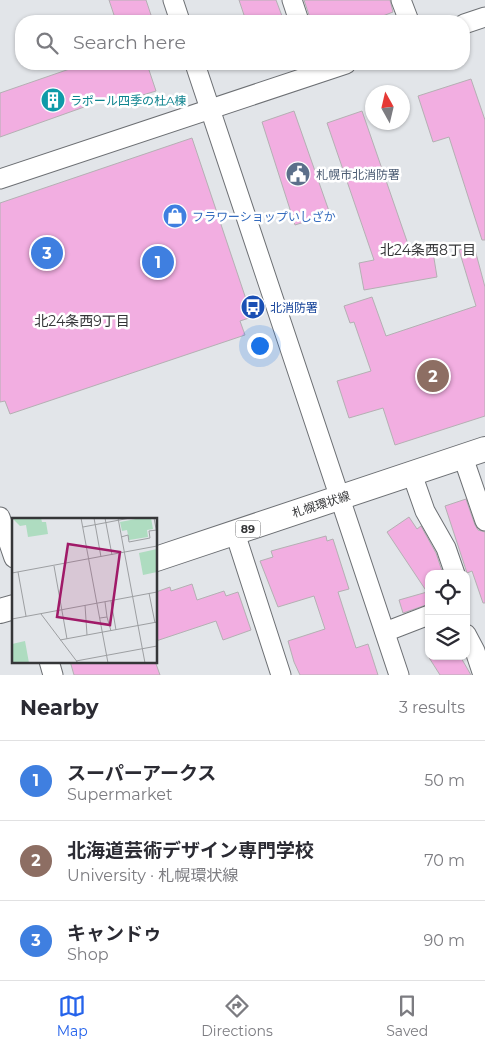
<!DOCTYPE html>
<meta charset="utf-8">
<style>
:root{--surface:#fff;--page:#f7f7f7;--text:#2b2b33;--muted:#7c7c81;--line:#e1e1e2;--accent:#2563eb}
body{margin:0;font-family:Montserrat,"Noto Sans JP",sans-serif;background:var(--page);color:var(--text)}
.controls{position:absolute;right:15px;bottom:15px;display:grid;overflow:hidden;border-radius:10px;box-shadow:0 1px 4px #0004}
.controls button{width:45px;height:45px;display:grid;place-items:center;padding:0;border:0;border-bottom:1px solid var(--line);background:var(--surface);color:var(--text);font:25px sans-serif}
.compass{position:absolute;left:365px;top:85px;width:45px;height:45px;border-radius:50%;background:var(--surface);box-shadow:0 1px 4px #0004;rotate:352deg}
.you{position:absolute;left:259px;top:345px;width:18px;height:18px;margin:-12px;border:4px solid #fff;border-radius:50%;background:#1a73e8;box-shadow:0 0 0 8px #1a73e833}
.badge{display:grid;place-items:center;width:32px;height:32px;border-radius:50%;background:var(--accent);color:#fff;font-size:16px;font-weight:700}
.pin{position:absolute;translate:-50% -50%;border:2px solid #fff;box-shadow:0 1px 5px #0006}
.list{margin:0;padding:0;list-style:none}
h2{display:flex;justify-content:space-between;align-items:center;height:65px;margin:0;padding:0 20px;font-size:21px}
h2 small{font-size:16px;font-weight:400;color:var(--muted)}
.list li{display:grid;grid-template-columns:32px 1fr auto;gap:15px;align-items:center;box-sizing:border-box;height:80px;padding:0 20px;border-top:1px solid var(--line)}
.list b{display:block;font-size:19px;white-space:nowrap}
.list p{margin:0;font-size:16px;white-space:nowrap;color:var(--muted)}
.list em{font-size:16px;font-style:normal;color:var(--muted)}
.icon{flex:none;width:28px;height:28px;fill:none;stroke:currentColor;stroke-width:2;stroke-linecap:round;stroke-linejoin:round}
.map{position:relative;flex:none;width:485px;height:675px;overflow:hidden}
.search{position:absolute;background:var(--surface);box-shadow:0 1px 4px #0004;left:15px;right:15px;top:15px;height:55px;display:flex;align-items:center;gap:12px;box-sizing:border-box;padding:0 18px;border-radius:20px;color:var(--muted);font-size:19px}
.sheet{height:305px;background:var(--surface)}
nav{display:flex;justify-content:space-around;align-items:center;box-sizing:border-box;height:70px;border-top:1px solid var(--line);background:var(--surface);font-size:14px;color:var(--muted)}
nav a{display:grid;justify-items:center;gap:2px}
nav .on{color:var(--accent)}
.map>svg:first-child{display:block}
.building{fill:#f2aee1;stroke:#b4b0b3}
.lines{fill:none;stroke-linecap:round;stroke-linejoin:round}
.minor-casing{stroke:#6d7074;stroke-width:21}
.major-casing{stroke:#6d7074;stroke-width:26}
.minor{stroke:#fff;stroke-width:19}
.major{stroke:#fff;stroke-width:24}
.labels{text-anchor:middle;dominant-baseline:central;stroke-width:5;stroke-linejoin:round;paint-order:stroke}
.shield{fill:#fff;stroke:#727274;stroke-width:1}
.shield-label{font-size:11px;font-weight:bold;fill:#353638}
.culture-label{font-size:12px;fill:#0d838f;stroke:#fff;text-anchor:start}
.service-label{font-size:12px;fill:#4e5e75;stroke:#fff;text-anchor:start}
.shop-label{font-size:12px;fill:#366cbe;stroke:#fff;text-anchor:start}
.transit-label{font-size:12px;fill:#164399;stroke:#fff;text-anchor:start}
.street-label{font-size:12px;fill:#353638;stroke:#fff}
.neighbourhood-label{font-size:14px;fill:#353638;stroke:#fff}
.inset-road{fill:none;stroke:#9d9fa2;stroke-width:1}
.view{fill:#a01a68;fill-opacity:0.15;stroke:#a01a68;stroke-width:2.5}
.inset-edge{fill:none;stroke:#353638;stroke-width:2.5}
</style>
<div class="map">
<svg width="485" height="675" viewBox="0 0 485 675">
<rect width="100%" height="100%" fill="#e2e5e9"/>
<g class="building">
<polygon points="109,0 146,0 152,18 142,21 116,21"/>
<polygon points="239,0 276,0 282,16 267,21 246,21"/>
<polygon points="304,0 390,0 393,12 370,21 311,21"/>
<polygon points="84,64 147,64 156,91 116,103 115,96 0,137 0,93"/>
<polygon points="471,79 485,120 485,240 482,240 449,137 433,142 418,96"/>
<polygon points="294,111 330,214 295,225 262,122"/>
<polygon points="362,111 410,250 419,248 420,254 433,252 437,277 364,290 359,263 374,260 327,123"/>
<polygon points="192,138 252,317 240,321 245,335 10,414 5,401 0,402 0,203"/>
<polygon points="474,246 485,287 485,416 395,445 383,408 349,418 337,381 371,371 354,322 350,323 344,306 372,297 386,336 476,306 459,250"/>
<polygon points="466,499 475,525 478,530 485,532 485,603 483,603 472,571 467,573 445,506"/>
<polygon points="409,517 417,529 421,526 436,553 443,574 429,574 429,604 403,613 399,600 427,592 387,532"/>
<polygon points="326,536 327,541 333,539 349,589 338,592 356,648 368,644 378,675 300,675 294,662 288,641 325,629 314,596 278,607 260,561 273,557 271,551"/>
<polygon points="192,584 197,600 224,591 226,596 238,592 251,630 223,640 216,621 156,641 156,592 170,587 171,591"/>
<polygon points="428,656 460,656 471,675 440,675"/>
<polygon points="70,661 155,661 160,675 74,675"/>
</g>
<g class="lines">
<defs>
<g id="minor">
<polyline points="173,0 180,21"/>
<polyline points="292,0 299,21"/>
<polyline points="401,0 409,21"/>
<polyline points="464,24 485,17"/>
<polyline points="195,64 399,675"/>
<polyline points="0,179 346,64"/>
<polyline points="463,457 485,521"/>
<polyline points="412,474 425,511 446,548 455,574"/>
<polyline points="0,517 14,558"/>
<polyline points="235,533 281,675"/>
<polyline points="385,632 429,615"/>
<polyline points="466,634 475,651 483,675"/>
<polyline points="49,661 53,675"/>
</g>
<g id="major">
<polyline points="156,559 485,449"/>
<polyline points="0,611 14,607"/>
</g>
</defs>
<use href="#minor" class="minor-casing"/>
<use href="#major" class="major-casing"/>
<use href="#minor" class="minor"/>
<use href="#major" class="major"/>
</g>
<defs>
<symbol id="building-disc" viewBox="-11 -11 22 22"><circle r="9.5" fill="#0f9aa8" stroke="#fff"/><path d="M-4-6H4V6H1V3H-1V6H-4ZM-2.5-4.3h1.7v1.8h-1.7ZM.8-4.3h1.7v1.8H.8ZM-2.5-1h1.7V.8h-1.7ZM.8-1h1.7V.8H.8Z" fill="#fff"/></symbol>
<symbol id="civic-disc" viewBox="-11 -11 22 22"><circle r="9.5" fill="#5c6f8a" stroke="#fff"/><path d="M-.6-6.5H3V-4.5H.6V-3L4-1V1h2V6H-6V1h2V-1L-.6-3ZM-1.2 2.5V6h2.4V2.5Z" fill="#fff"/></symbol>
<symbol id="shop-disc" viewBox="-11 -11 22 22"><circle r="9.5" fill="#3f7fe0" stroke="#fff"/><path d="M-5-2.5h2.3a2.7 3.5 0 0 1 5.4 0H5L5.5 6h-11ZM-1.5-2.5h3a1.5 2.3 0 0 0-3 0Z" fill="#fff"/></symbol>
<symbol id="bus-disc" viewBox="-11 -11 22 22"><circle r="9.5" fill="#1a4fb4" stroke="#fff"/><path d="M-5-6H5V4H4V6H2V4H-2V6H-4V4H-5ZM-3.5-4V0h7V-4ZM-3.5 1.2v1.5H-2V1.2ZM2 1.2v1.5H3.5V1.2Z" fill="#fff"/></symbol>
</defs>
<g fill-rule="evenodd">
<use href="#building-disc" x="39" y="86" width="28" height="28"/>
<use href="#civic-disc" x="284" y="160" width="28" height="28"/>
<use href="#shop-disc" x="161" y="202" width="28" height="28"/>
<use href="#bus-disc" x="239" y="293" width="28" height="28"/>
</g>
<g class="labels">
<rect class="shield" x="235.5" y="520.5" width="25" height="17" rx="4"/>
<g class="shield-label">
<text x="248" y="529">89</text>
</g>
<g class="culture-label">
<text x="70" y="100">ラポール四季の杜A棟</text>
</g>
<g class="service-label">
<text x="316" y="174">札幌市北消防署</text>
</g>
<g class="shop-label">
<text x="192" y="216">フラワーショップいしざか</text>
</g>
<g class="transit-label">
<text x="270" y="307">北消防署</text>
</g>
<g class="street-label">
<text transform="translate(321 504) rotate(-18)">札幌環状線</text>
</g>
<g class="neighbourhood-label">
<text x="428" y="250">北24条西8丁目</text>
<text x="82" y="321">北24条西9丁目</text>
</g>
</g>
<g transform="translate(12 518)">
<rect width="145" height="145" fill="#e2e5e9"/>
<path d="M0 0H29L30 4H34L36 16 16 19 14 7 8 8ZM129 0H139L141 11 135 12 136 19 117 22 115 12 110 13 108 4ZM145 31V54L131 57 127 35ZM13 123 17 145H0V126Z" fill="#aedcc0"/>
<path class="inset-road" d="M69 0 96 145M82 0 89 39M93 0 100 37M106 0 133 145M142 0 145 16M71 9 118 0M109 19 116 17 117 24 138 20 137 13 145 12M42 48 55 121M6 54 14 98M0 55 145 28M137 75 143 105M99 83 104 112M93 84 95 99M73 87 75 117M29 96 66 145M88 100 95 99 99 113M0 101 145 74M48 122 145 104M64 143 145 128"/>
<path class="view" d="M56 26 108 34 98 107 45 99Z"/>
<rect width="145" height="145" class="inset-edge"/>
</g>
</svg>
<div class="controls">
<button><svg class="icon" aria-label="locate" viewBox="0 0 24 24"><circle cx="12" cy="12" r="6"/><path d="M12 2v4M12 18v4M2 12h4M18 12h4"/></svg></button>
<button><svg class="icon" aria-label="layers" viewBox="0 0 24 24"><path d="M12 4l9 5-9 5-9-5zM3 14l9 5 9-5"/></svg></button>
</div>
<svg class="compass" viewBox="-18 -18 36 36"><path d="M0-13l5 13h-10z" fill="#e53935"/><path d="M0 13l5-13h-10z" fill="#7c7c81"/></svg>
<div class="you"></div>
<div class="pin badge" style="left:158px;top:262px;background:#3f7fe0">1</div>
<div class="pin badge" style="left:433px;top:376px;background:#8d6e63">2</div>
<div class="pin badge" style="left:47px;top:253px;background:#3f7fe0">3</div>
<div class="search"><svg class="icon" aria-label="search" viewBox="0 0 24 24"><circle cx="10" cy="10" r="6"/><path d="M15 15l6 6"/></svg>Search here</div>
</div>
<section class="sheet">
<h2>Nearby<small>3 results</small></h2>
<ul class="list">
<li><span class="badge" style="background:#3f7fe0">1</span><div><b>スーパーアークス</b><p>Supermarket</p></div><em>50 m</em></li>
<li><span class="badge" style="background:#8d6e63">2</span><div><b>北海道芸術デザイン専門学校</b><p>University · 札幌環状線</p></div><em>70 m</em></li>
<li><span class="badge" style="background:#3f7fe0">3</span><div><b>キャンドゥ</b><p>Shop</p></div><em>90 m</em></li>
</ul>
</section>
<nav>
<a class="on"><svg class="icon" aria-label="map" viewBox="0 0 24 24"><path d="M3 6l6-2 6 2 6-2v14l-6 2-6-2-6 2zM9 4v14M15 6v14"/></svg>Map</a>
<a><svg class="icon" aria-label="directions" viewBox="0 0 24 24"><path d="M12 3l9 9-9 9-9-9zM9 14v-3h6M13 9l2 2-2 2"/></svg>Directions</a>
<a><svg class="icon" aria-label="saved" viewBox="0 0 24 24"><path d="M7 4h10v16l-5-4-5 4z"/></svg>Saved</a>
</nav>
